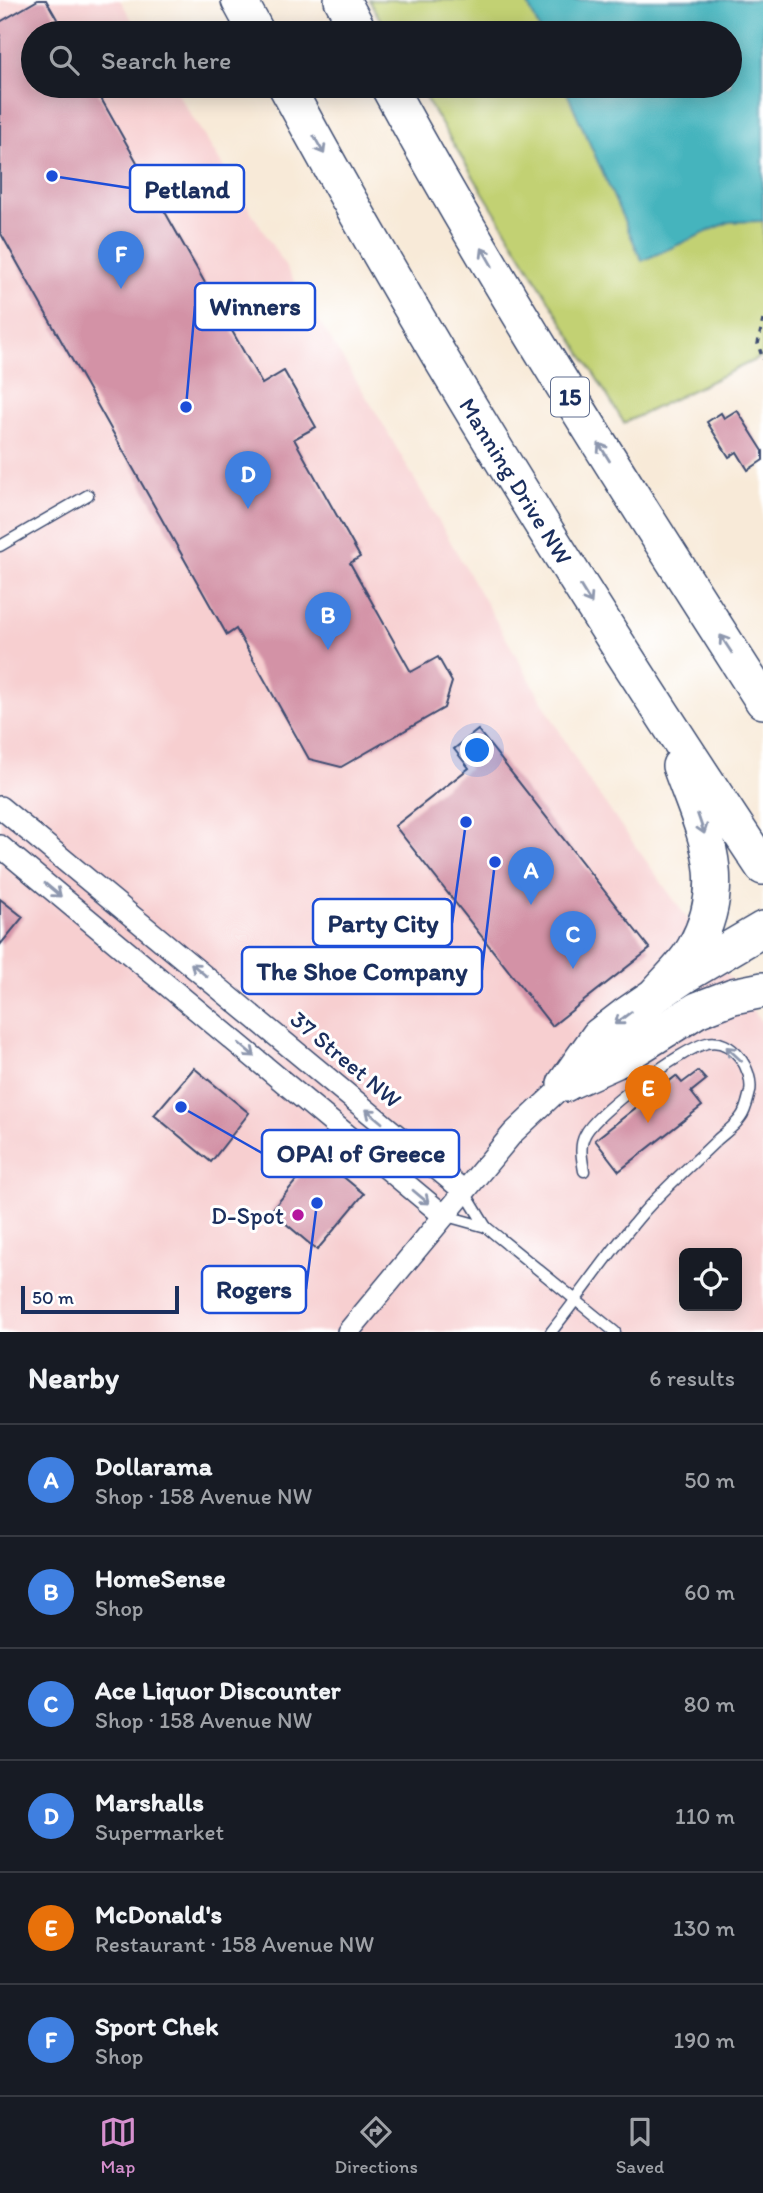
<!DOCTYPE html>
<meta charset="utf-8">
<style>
:root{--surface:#171b24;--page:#242831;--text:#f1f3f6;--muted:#9ea1a6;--line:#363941;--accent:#d690ce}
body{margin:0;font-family:Itim,sans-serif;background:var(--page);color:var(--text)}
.controls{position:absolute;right:21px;bottom:21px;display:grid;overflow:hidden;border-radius:10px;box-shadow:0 4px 18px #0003}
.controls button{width:63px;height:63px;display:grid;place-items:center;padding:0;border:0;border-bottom:2px solid var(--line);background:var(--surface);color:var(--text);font:35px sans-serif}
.scale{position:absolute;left:21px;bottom:18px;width:158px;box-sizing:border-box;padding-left:7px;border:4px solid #1b2f5e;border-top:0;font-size:19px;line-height:24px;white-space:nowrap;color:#1b2f5e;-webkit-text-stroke:5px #fff;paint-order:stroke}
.you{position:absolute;left:478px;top:751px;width:24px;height:24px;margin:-18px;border:5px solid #fff;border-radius:50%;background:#1a73e8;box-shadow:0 0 0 10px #1a73e833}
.badge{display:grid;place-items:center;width:46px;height:46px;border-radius:50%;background:var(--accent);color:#fff;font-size:23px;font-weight:700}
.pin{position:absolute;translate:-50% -58px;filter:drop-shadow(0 2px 4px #0008)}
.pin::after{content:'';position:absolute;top:37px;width:24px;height:21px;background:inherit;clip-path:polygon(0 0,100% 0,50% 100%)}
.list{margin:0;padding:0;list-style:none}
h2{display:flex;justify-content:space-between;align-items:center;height:91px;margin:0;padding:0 28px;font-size:30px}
h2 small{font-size:23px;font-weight:400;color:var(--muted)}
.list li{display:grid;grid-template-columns:46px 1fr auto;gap:21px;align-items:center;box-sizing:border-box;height:112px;padding:0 28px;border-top:2px solid var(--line)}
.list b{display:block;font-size:26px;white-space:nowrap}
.list p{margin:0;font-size:23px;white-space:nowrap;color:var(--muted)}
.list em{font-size:23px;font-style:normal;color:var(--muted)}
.icon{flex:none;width:38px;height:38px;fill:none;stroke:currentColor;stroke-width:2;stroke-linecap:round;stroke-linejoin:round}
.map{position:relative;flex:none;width:763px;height:1332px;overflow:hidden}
.search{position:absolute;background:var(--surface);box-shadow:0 4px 18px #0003;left:21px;right:21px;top:21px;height:77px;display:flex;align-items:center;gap:18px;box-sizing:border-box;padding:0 24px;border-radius:38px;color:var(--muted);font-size:26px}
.sheet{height:763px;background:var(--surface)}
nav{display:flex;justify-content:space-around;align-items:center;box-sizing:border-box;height:98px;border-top:2px solid var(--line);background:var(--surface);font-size:19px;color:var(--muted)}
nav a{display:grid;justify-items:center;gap:4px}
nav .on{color:var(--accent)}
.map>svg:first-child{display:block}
.built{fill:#f7cfd0;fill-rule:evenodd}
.green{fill:#c2d173;stroke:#6e8068;stroke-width:2}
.water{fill:#45b4bd;stroke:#30728e;stroke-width:2}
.building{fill:#d392a6}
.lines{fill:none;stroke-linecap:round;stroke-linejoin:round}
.lane-casing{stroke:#3c4b70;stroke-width:13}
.street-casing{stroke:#3c4b70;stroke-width:24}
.primary-casing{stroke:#3c4b70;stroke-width:38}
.path{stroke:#3c4b70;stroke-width:3.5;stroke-dasharray:5 5;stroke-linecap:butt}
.lane{stroke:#fff;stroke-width:10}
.street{stroke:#fff;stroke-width:21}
.primary{stroke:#fff;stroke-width:35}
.oneway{stroke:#8d97ae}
.poi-dot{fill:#b5179e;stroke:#fff;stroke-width:2.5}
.labels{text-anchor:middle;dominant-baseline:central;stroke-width:6;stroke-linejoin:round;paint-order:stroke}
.shield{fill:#fff;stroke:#5f6d8e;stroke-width:2}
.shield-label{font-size:23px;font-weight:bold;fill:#1b2f5e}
.street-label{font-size:24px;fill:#1b2f5e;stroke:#fff}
.poi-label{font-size:24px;fill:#1b2f5e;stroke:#fff;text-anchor:end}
.leader{fill:none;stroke:#1d4ed8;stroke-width:2.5}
.callout-dot{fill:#1d4ed8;stroke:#fff;stroke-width:2.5}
.callout{fill:#fff;stroke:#1d4ed8;stroke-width:2.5}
.callout-label{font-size:26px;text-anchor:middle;font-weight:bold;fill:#1b2f5e}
</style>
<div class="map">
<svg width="763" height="1332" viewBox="0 0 763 1332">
<rect width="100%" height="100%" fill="#fff"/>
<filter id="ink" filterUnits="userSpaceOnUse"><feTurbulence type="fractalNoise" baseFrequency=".0143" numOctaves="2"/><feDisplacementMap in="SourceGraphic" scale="14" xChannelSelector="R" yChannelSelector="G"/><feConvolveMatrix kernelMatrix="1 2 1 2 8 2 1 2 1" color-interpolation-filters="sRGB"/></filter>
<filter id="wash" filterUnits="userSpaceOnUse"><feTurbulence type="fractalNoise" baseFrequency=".00686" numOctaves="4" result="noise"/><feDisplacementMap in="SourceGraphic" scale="28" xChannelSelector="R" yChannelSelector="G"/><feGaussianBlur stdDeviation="1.57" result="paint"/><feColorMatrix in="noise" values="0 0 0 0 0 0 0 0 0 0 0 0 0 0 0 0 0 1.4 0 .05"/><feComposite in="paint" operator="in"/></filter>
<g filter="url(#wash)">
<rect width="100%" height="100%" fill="#f8ead8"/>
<path class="built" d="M0 0H120L140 33H33V86H173L377 414 586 777 763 1024V1332H0ZM684 1253H737V1306H684Z"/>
<polygon class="green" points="369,0 763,0 763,356 624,423 418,86 730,86 730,33 388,33"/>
<polygon class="water" points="526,0 763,0 763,221 729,222 642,261 564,86 730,86 730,33 541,33"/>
<g id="blocks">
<g class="building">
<polygon points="38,0 46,0 65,33 33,33 33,86 94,86 262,384 284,371 316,427 294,439 360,557 350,563 411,672 438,657 452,682 444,708 341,767 309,759 236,629 227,635 0,232 0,22"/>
<polygon points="737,410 763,451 763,460 748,470 737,452 729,457 707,422 721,413 724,418"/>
<polygon points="478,730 650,949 552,1026 395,826 469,768 454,749"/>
<polygon points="0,899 23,917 0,945"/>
<polygon points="194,1068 249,1113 211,1162 154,1115"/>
<polygon points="698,1071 706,1080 691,1092 702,1106 619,1171 595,1140 676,1076 682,1083"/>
<polygon points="317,1155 364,1194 317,1250 271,1211"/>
</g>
</g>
</g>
<g filter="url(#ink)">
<use href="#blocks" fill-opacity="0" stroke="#3c4b70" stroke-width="2"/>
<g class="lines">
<defs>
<g id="lane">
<polyline points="0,546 88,495"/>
<polyline points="443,1215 486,1227 464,1191"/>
<polyline points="486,1227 615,1332"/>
<path d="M551 1332C582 1293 610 1251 642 1214 665 1187 693 1164 718 1139 726 1132 736 1125 741 1117 746 1111 748 1099 750 1092 754 1070 732 1037 707 1043 683 1048 595 1113 585 1135 579 1146 582 1159 584 1171"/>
</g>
<g id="street">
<polyline points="0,807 464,1191"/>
<polyline points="0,846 443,1215"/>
<polyline points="348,1332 513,1133 565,1084"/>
</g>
<g id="primary">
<polyline points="239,0 257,33"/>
<polyline points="342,0 360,33"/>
<path d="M286 86C431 354 594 613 763 867"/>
<path d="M388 86C503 297 634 499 763 701"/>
<path d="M657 993C670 978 686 964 695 947 732 880 703 831 680 766"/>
<polyline points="568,1082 615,1061 697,1010 733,996 763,990"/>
<polyline points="565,1084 599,1036 625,1016 685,975 763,929"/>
</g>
</defs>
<use href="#lane" class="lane-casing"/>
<use href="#street" class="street-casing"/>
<use href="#primary" class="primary-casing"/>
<polyline class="path" points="763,320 758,344 763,359"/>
<use href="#lane" class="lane"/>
<use href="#street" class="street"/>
<use href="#primary" class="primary"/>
</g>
<defs><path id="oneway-shaft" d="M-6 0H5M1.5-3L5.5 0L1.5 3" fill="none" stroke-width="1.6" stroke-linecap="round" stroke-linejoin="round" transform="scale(1.75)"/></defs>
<g class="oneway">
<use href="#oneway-shaft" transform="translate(319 145) rotate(60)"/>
<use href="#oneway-shaft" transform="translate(487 257) rotate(-120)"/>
<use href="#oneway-shaft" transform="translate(604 452) rotate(-122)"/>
<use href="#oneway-shaft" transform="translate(586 595) rotate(58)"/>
<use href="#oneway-shaft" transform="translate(726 644) rotate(-123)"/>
<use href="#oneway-shaft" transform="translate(701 824) rotate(71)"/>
<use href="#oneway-shaft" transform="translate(53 890) rotate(40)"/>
<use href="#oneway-shaft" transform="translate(199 970) rotate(-140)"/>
<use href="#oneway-shaft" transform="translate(623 1018) rotate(143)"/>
<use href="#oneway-shaft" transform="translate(247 1050) rotate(40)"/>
<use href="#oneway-shaft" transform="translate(734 1054) rotate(-137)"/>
<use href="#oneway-shaft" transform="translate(374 1116) rotate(-140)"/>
<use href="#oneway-shaft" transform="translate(421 1197) rotate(40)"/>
</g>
</g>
<circle class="poi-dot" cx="298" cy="1215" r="7"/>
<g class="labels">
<rect class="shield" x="551" y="377.5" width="38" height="39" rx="5"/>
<g class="shield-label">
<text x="570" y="397">15</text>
</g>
<g class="street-label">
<text transform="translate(516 481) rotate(58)">Manning Drive NW</text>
<text transform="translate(346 1059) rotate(40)">37 Street NW</text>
</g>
<g class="poi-label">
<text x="284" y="1215">D-Spot</text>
</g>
</g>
<path class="leader" d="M52 176L130 188M186 407L195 306M466 822L452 923M495 862L482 970M181 1107L262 1153M317 1203L306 1289"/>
<g class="callout-dot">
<circle cx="52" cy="176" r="7"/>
<circle cx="186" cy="407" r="7"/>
<circle cx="466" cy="822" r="7"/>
<circle cx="495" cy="862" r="7"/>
<circle cx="181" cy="1107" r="7"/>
<circle cx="317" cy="1203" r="7"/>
</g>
<g class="callout">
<rect x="130" y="165" width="114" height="47" rx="7"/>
<rect x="195" y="283" width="120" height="47" rx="7"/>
<rect x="313" y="899" width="139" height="47" rx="7"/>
<rect x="242" y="947" width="240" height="47" rx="7"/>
<rect x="262" y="1130" width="197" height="47" rx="7"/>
<rect x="202" y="1266" width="104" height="47" rx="7"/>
</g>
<g class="callout-label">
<text x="187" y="198">Petland</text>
<text x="255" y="315">Winners</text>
<text x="383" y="932">Party City</text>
<text x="362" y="980">The Shoe Company</text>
<text x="361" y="1162">OPA! of Greece</text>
<text x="254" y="1298">Rogers</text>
</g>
</svg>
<div class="controls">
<button><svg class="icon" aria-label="locate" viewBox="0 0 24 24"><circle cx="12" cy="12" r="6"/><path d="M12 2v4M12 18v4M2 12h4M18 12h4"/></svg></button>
</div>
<div class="scale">50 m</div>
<div class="you"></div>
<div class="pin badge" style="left:531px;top:905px;background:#3f7fe0">A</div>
<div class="pin badge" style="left:328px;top:650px;background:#3f7fe0">B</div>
<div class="pin badge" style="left:573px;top:969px;background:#3f7fe0">C</div>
<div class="pin badge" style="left:248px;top:509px;background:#3f7fe0">D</div>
<div class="pin badge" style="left:648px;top:1123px;background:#e8710a">E</div>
<div class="pin badge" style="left:121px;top:289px;background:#3f7fe0">F</div>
<div class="search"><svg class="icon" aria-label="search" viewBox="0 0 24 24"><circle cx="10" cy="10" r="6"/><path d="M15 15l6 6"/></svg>Search here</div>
</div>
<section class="sheet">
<h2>Nearby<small>6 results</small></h2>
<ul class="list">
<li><span class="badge" style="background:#3f7fe0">A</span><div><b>Dollarama</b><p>Shop · 158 Avenue NW</p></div><em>50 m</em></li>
<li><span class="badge" style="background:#3f7fe0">B</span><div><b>HomeSense</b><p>Shop</p></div><em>60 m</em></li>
<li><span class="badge" style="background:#3f7fe0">C</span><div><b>Ace Liquor Discounter</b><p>Shop · 158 Avenue NW</p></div><em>80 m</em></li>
<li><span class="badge" style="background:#3f7fe0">D</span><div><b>Marshalls</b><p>Supermarket</p></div><em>110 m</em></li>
<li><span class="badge" style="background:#e8710a">E</span><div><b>McDonald's</b><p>Restaurant · 158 Avenue NW</p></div><em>130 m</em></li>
<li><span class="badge" style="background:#3f7fe0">F</span><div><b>Sport Chek</b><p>Shop</p></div><em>190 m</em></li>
</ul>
</section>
<nav>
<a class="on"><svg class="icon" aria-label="map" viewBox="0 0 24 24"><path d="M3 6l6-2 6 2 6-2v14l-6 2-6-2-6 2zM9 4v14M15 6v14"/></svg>Map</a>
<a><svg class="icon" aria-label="directions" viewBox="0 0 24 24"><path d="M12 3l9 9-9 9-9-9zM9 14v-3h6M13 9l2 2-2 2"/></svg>Directions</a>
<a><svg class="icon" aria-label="saved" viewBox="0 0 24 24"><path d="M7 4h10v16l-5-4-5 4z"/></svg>Saved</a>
</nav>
